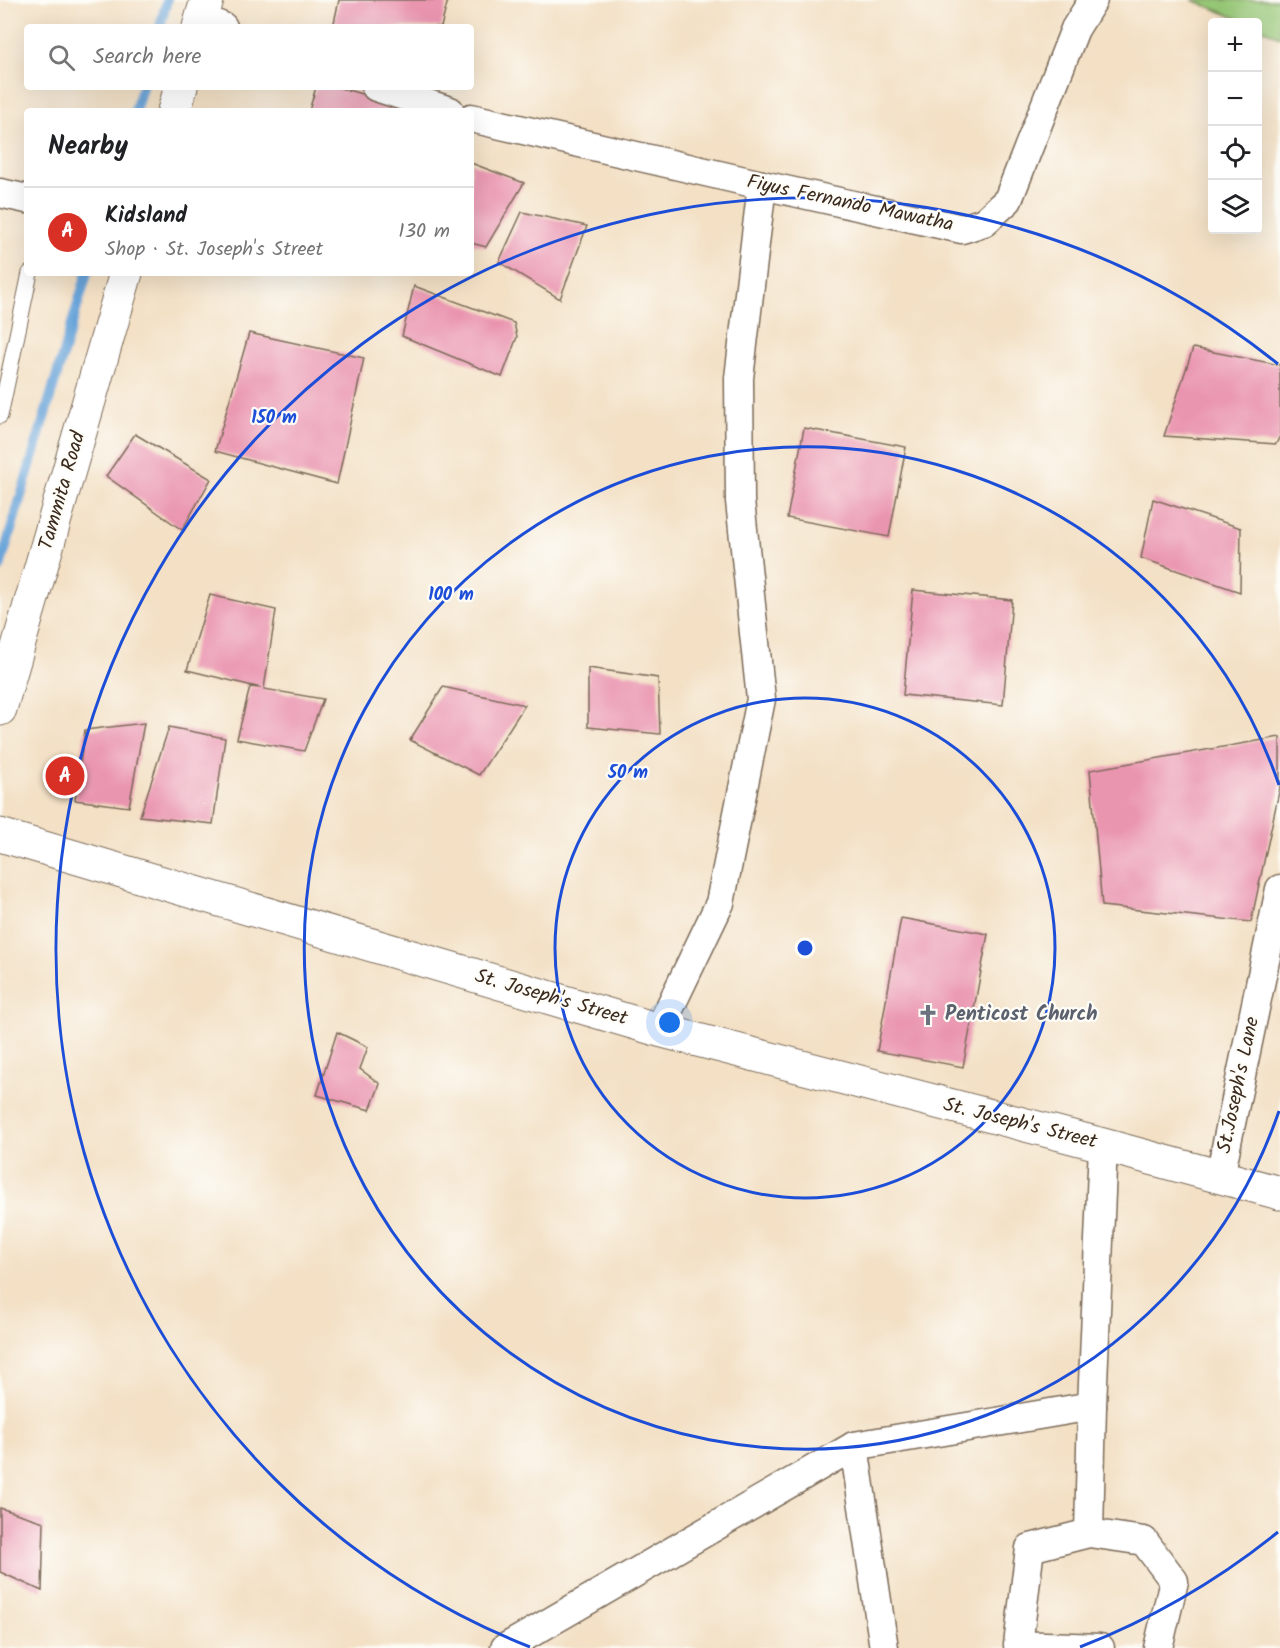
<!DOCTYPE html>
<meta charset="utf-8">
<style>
:root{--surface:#fff;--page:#f2f2f2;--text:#202124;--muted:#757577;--line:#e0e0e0;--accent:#d93025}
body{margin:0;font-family:Kalam,sans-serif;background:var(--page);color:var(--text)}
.controls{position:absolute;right:18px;top:18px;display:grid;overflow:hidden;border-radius:6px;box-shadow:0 6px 24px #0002}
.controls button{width:54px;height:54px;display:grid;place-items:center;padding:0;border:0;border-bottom:2px solid var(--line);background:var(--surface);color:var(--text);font:30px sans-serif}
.you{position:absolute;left:670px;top:1023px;width:21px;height:21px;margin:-15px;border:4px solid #fff;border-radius:50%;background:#1a73e8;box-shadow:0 0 0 9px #1a73e833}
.badge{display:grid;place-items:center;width:39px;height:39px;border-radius:50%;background:var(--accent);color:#fff;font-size:20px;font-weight:700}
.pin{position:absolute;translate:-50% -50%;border:3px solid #fff;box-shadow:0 2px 6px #0006}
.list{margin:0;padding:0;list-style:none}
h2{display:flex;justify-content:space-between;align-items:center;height:78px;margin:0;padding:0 24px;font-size:26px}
h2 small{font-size:20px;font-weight:400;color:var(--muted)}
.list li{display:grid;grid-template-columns:39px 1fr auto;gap:18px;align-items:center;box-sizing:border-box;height:90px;padding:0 24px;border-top:2px solid var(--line)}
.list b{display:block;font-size:22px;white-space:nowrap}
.list p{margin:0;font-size:20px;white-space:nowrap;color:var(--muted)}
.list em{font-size:20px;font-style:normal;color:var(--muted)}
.icon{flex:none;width:33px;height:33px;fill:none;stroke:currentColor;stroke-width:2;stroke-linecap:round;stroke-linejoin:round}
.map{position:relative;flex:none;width:1280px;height:1648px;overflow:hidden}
.search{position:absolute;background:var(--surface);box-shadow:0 6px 24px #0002;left:24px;top:24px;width:450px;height:66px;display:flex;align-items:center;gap:15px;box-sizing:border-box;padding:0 21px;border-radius:6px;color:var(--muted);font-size:22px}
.panel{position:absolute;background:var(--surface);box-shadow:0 6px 24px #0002;left:24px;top:108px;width:450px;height:168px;border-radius:6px}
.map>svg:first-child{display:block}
.green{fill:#96c776;stroke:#68784a;stroke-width:1.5}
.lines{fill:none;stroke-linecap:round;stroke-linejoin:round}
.stream{stroke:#69a4d9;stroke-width:10}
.building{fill:#ea95b0}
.lane-casing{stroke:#7b6a58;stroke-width:17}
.street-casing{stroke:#7b6a58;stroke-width:31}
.secondary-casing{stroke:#7b6a58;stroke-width:35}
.primary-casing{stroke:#7b6a58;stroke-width:35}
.lane{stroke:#fff;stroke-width:15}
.street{stroke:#fff;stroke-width:28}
.secondary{stroke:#fff;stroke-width:33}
.primary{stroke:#fff;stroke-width:33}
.ring{fill:none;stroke:#1d4ed8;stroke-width:3}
.labels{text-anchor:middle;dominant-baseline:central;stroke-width:4.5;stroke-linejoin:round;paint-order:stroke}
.street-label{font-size:20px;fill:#3b2a1e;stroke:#fdfcf7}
.worship-label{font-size:20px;font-weight:bold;fill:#5b616d;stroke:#fdfcf7;text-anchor:start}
.centre{fill:#1d4ed8;stroke:#fdfcf7;stroke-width:3}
.ring-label{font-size:18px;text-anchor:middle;font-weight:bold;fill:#1d4ed8;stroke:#fdfcf7;stroke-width:4.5;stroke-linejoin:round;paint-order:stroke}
</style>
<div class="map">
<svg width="1280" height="1648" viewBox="0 0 1280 1648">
<rect width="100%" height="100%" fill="#fdfcf7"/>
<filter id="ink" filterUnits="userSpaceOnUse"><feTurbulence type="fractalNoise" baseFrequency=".0167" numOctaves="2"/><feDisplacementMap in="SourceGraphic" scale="12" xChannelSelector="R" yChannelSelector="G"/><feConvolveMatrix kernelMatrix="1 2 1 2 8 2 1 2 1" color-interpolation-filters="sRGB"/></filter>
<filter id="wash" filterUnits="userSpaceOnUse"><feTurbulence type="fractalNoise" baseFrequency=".008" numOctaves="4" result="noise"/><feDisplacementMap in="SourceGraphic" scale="24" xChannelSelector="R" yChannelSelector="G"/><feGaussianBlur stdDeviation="1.35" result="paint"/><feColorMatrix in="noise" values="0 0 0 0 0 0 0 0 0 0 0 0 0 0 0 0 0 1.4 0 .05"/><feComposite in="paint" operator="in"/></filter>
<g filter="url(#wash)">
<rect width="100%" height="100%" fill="#f3e0c5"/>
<polygon class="green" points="1192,0 1280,0 1280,37 1258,27 1258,22 1246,22"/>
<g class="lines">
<g class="stream">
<polyline points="160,27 167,0"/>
<polyline points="135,111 142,87"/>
<polyline points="0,567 87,273"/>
</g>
</g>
<g id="blocks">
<g class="building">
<polygon points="339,0 448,0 441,27 333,27"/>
<polygon points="316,87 337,87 405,106 404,111 309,111"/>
<polygon points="471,163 524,183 486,247 471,243"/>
<polygon points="522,212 587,226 560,299 499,262"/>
<polygon points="414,286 514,323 517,337 502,377 402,336"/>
<polygon points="249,333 364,358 337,484 215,451"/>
<polygon points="1193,348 1280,365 1280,436 1276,444 1164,436"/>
<polygon points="804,428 906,447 889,537 787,518"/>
<polygon points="135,434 211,479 182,530 106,476"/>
<polygon points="1153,499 1241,528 1240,592 1141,558"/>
<polygon points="913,590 1012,600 1003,705 903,695"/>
<polygon points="210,595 276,610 264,689 323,699 304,751 237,739 250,687 261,688 187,670"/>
<polygon points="588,668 658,678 660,734 588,727"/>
<polygon points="443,687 525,705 479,775 410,740"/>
<polygon points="144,723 129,807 75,800 85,730"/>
<polygon points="169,727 225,738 213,824 140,816"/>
<polygon points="1280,737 1280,787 1251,922 1102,906 1090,770"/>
<polygon points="901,918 988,934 963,1067 877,1051"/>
<polygon points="337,1032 368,1047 360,1069 380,1084 370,1110 317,1095"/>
<polygon points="0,1508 44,1522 42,1591 0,1572"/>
</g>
</g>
</g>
<g filter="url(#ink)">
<use href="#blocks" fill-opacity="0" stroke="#7b6a58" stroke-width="1.5"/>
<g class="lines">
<defs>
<polyline id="lane" points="0,416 30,273"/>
<g id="street">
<polyline points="201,18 223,27"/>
<polyline points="376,87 450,111"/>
<polyline points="471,118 762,185 962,229 984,222 1008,200 1075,29 1093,0"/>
<polyline points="0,193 27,199"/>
<polyline points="659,1030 720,903 761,699 740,501 739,378 762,185"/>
<polyline points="1220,1176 1280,889"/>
<polyline points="1089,1533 1092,1406"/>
<polyline points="505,1648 854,1446"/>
<polyline points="884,1648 854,1446 1092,1406 1103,1145"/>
<polyline points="1100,1648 1018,1645 1030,1548 1089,1533 1144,1541 1174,1581 1158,1648"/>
</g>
<g id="secondary">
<polyline points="199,27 207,0"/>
<polyline points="174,111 181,87"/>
<polyline points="0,709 126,273"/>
</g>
<polyline id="primary" points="0,835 659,1030 1103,1145 1280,1193"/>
</defs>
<use href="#lane" class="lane-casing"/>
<use href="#street" class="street-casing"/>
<use href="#secondary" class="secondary-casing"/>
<use href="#primary" class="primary-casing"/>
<use href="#lane" class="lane"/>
<use href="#street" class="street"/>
<use href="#secondary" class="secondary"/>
<use href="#primary" class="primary"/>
</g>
</g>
<g class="ring">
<circle cx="805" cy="948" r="250"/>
<path d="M1279 1111A501 501 0 1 1 1279 785"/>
<path d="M1278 1532A751 751 0 0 1 1080 1647M530 1647A751 751 0 1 1 1278 364"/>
</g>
<defs>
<symbol id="church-bare" viewBox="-9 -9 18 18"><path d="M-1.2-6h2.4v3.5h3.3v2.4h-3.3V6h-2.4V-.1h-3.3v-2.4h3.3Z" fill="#6b7280" stroke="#fdfcf7" stroke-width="2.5" paint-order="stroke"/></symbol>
</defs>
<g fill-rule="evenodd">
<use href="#church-bare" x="913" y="1000" width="30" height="30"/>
</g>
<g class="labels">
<g class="street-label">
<text transform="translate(850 204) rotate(12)">Fiyus Fernando Mawatha</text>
<text transform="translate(63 491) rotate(-74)">Tammita Road</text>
<text transform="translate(551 998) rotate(16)">St. Joseph's Street</text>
<text transform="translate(1239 1085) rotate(-78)">St.Joseph's Lane</text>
<text transform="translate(1020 1124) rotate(14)">St. Joseph's Street</text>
</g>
<g class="worship-label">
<text x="945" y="1015">Penticost Church</text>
</g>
</g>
<circle cx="805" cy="948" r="9" class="centre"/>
<g class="ring-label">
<text x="274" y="423">150 m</text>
<text x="451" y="600">100 m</text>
<text x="628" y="778">50 m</text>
</g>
</svg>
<div class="controls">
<button>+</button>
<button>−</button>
<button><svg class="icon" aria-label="locate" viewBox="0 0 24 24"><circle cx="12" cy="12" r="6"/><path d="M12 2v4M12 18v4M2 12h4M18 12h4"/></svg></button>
<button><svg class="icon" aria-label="layers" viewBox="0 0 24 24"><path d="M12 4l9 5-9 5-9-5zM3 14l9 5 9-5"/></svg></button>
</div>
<div class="you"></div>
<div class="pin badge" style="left:65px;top:776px">A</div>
<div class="search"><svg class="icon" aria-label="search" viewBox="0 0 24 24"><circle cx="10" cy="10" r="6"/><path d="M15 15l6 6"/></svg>Search here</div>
<section class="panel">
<h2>Nearby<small></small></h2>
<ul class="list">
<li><span class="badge">A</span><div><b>Kidsland</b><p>Shop · St. Joseph's Street</p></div><em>130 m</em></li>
</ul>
</section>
</div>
